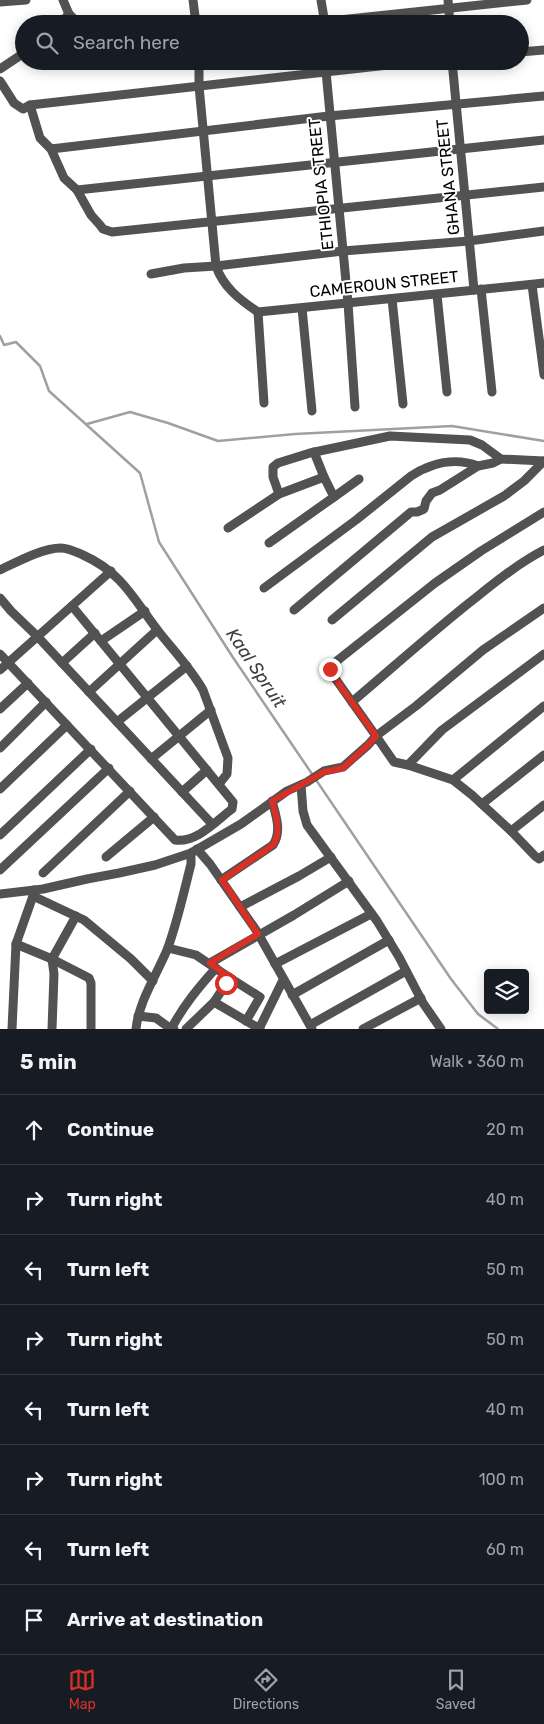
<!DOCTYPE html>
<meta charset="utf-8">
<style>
:root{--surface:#171b24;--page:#20242c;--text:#f1f3f6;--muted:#9ea1a6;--line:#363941;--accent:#d93025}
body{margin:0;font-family:Rubik,sans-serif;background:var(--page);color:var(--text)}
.controls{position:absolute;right:15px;bottom:15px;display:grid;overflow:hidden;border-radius:5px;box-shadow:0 2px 12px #0003}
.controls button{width:45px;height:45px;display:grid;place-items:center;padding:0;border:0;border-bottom:1px solid var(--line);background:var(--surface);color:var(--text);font:25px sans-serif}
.stop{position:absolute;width:15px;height:15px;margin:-11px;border:4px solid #d93025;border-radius:50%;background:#fff}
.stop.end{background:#d93025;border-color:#fff;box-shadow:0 1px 5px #0008}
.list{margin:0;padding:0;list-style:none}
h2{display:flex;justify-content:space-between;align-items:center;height:65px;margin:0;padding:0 20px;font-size:21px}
h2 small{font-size:16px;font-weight:400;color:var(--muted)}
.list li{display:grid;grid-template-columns:32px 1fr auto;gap:15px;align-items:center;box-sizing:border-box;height:70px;padding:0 20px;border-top:1px solid var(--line)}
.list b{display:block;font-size:19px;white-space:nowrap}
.list em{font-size:16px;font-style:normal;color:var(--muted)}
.icon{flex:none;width:28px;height:28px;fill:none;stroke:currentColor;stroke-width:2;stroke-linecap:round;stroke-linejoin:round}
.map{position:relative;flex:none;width:544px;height:1029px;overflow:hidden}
.search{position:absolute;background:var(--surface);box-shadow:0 2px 12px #0003;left:15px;right:15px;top:15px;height:55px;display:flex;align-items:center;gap:12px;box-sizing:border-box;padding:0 18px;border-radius:28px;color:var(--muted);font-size:19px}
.sheet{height:625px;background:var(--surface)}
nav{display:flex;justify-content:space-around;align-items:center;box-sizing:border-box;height:70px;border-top:1px solid var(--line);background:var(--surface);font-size:14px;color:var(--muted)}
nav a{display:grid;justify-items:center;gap:2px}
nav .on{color:var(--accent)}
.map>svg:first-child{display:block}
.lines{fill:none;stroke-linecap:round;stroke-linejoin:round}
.stream{stroke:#a0a0a0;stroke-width:2.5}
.minor{stroke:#525252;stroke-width:9}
.route{stroke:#d93025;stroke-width:6}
.labels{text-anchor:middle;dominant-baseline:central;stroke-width:4;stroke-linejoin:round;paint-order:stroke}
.street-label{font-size:16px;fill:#000;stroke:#fff}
.water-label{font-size:18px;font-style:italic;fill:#414141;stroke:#fff}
</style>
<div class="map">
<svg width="544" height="1029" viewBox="0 0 544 1029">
<rect width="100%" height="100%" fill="#fff"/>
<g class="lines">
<g class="stream">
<polyline points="0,336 4,345 16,342 40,366 49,391 140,473 159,542 232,656 451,979 478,1014 498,1029"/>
<polyline points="87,424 130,412 168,423 218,441 295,434 452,426 544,441"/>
</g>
<g class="minor">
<polyline points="63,0 69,14 79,24"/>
<polyline points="193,0 196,24"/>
<polyline points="321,0 325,24"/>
<polyline points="448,0 450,24"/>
<polyline points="0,2 26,0"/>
<polyline points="60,24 69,14"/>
<polyline points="302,24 527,0"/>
<polyline points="520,52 544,50"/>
<path d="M199 61V86L216 266C223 287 240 300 258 312L544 283"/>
<polyline points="325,61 348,303 355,407"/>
<polyline points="452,61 474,290"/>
<polyline points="0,69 24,53"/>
<polyline points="0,81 14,103 23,109 30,105 40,138 51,149 64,178 77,190 91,215 100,225 103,229 112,232 544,187"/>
<polyline points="30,105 424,61"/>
<polyline points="51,149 329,116 544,96"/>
<polyline points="77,190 544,140"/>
<polyline points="151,274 184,268 216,266 343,251 469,241 544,231"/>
<polyline points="532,285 544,375"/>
<polyline points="481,289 492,392"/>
<polyline points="437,295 447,392"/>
<polyline points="392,299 403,404"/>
<polyline points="302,308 312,411"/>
<polyline points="258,312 264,403"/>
<polyline points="279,494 324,477 314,452"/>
<polyline points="334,497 359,479"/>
<polyline points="544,512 481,551 435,583 333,664 330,667 330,671 376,736 416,706 483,650 544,608"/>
<polyline points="228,528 279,494 273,477 273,467 278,463 310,453 390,436 470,440 482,445 501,459 544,461"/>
<polyline points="269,543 334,497 324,477"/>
<path d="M0 570C17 562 42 548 61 548 68 548 76 552 83 555 123 573 134 600 159 632 174 651 191 669 203 690L228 758 227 774 219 784"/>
<path d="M264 588 356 520 411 476C431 463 455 457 478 466"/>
<polyline points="0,598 11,611 37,636 212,824"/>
<polyline points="294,610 411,512 417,512 424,509 426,501 432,493 440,490 478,466 493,463 501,459"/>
<polyline points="332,620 432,537 504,496 524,481 544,461"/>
<polyline points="101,641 145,611"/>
<path d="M0 654 175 840C197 843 216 821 232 809L233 802 72 606"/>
<polyline points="62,663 95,633"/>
<polyline points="0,670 111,571"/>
<polyline points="89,692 157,630"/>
<path d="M352 702C391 669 429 635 469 603 493 584 517 564 544 550"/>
<polyline points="0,709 28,683"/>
<polyline points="117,722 187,666"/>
<polyline points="0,748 46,702"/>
<polyline points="151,759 211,710"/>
<polyline points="408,765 442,730 544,654"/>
<polyline points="453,780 544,706"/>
<polyline points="301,785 303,811 307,825 377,921 399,957 423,1003 441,1029"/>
<polyline points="0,789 67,725"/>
<polyline points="182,792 207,770"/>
<polyline points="482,804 544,755"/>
<polyline points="511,831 544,805"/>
<polyline points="0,835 91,749"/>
<polyline points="197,849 210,864 256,930 312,1029"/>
<polyline points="191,853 241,824 287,791 307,782 324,771 343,767 368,745 376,736 394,762 408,765 453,780 472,795 511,831 535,856 539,859 544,855"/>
<polyline points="106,857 154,817"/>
<polyline points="0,870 109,768"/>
<polyline points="43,873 130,791"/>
<path d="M221 880 273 845C282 831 276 816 272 801"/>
<path d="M0 894 43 889 87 879 119 873 155 865 191 853V864C184 891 177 924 167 950 156 976 139 1001 136 1029"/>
<polyline points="33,896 84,920 131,959 153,981"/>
<polyline points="240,907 299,876 331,857"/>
<polyline points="16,944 52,959 89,978 91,983 91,1029"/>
<polyline points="168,948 196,955 230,978 214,1002 260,1029"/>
<polyline points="210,963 294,915 349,881"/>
<polyline points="275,964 371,914"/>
<polyline points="230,978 260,997 246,1021"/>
<polyline points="292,995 389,940"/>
<polyline points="138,1016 156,1018 171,1029"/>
<polyline points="310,1025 406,971"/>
<polyline points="12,1029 16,944 33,896 34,890"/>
<polyline points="52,1029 54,974 52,959 76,916"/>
<path d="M174 1029H171C184 1005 198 988 216 968"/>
<polyline points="186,1029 214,1002"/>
<polyline points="259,1029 283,980"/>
<polyline points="363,1029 421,998"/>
</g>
</g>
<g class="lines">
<path class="route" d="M226 983 230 978 210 963 258 934 222 880 273 845C282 831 276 816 272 801L324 772 343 768 368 745 376 736 341 687 330 669"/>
</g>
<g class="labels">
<g class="street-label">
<text transform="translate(448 177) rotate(-96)">GHANA STREET</text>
<text transform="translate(321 184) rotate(-96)">ETHIOPIA STREET</text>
<text transform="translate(384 284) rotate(-6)">CAMEROUN STREET</text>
</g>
<g class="water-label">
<text transform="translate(256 668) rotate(56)">Kaal Spruit</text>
</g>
</g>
</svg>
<div class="controls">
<button><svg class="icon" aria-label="layers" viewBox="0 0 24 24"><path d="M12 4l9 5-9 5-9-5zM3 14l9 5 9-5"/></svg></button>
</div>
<div class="stop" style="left:226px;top:983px"></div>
<div class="stop end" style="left:330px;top:669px"></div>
<div class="search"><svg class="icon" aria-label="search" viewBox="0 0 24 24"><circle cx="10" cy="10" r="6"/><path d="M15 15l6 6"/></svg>Search here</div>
</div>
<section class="sheet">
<h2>5 min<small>Walk · 360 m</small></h2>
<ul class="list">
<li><svg class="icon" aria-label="ahead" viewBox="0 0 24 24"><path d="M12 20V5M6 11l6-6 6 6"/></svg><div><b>Continue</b></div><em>20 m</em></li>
<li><svg class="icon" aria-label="right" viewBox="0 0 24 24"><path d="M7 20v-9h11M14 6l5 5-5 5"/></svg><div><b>Turn right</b></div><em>40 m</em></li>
<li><svg class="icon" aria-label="left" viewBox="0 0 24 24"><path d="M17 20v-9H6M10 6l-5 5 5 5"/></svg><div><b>Turn left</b></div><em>50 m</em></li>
<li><svg class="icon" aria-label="right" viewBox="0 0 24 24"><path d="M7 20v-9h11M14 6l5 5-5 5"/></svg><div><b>Turn right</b></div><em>50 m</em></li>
<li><svg class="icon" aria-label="left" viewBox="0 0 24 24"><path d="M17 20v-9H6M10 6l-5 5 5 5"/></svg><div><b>Turn left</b></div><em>40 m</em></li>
<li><svg class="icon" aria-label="right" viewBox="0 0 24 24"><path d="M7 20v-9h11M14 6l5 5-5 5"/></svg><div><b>Turn right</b></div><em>100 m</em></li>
<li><svg class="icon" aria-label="left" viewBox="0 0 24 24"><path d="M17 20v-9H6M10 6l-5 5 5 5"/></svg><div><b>Turn left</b></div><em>60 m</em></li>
<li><svg class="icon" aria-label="arrive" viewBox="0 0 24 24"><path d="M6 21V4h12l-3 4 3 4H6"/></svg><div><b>Arrive at destination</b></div></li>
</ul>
</section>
<nav>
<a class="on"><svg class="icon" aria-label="map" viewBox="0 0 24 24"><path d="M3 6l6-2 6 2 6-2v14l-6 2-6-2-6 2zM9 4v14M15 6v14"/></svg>Map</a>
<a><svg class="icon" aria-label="directions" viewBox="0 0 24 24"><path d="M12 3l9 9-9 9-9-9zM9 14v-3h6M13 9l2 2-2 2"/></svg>Directions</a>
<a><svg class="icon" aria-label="saved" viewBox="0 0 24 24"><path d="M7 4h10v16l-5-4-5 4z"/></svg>Saved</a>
</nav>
